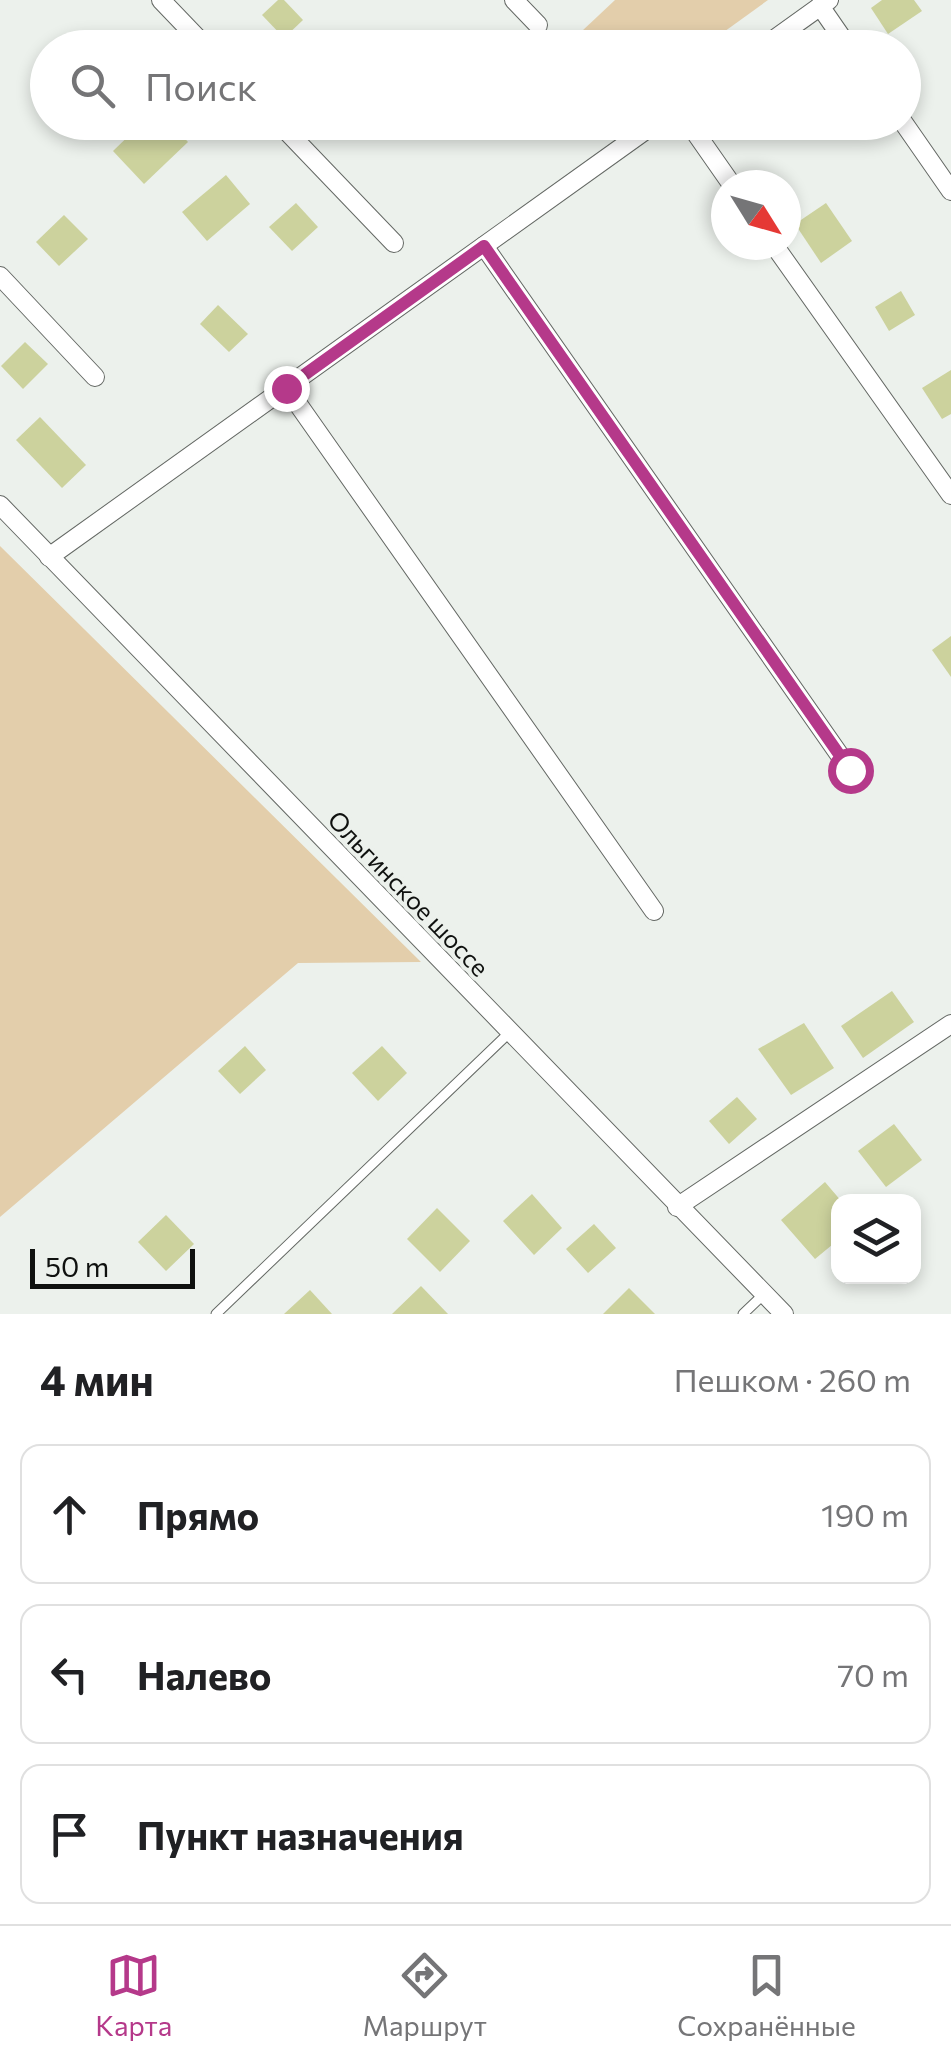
<!DOCTYPE html>
<html lang="ru">
<meta charset="utf-8">
<style>
:root{--surface:#fff;--page:#f6f6f6;--text:#202124;--muted:#757577;--line:#e0e0e0;--accent:#b5398a}
body{margin:0;font-family:Commissioner,sans-serif;background:var(--page);color:var(--text)}
.controls{position:absolute;right:30px;bottom:30px;display:grid;overflow:hidden;border-radius:20px;box-shadow:0 5px 15px #0003}
.controls button{width:90px;height:90px;display:grid;place-items:center;padding:0;border:0;border-bottom:2px solid var(--line);background:var(--surface);color:var(--text);font:50px sans-serif}
.compass{position:absolute;left:711px;top:170px;width:90px;height:90px;border-radius:50%;background:var(--surface);box-shadow:0 5px 15px #0003;rotate:127deg}
.scale{position:absolute;left:30px;bottom:25px;width:165px;box-sizing:border-box;padding-left:10px;border:5px solid #0f110f;border-top:0;font-size:28px;line-height:35px;white-space:nowrap;color:#0f110f;-webkit-text-stroke:8px #ecf1ec;paint-order:stroke}
.stop{position:absolute;width:30px;height:30px;margin:-22px;border:8px solid #b5398a;border-radius:50%;background:#fff}
.stop.end{background:#b5398a;border-color:#fff;box-shadow:0 2px 10px #0008}
.list{margin:0;padding:0;list-style:none}
h2{display:flex;justify-content:space-between;align-items:center;height:130px;margin:0;padding:0 40px;font-size:42px}
h2 small{font-size:32px;font-weight:400;color:var(--muted)}
.list li{display:grid;grid-template-columns:65px 1fr auto;gap:30px;align-items:center;box-sizing:border-box;height:140px;margin:0 20px 20px;padding:0 20px;border:2px solid var(--line);border-radius:20px}
.list b{display:block;font-size:38px;white-space:nowrap}
.list em{font-size:32px;font-style:normal;color:var(--muted)}
.icon{flex:none;width:55px;height:55px;fill:none;stroke:currentColor;stroke-width:2;stroke-linecap:round;stroke-linejoin:round}
.map{position:relative;flex:none;width:951px;height:1314px;overflow:hidden}
.search{position:absolute;background:var(--surface);box-shadow:0 5px 15px #0003;left:30px;right:30px;top:30px;height:110px;display:flex;align-items:center;gap:25px;box-sizing:border-box;padding:0 35px;border-radius:55px;color:var(--muted);font-size:38px}
.sheet{height:610px;background:var(--surface)}
nav{display:flex;justify-content:space-around;align-items:center;box-sizing:border-box;height:140px;border-top:2px solid var(--line);background:var(--surface);font-size:28px;color:var(--muted)}
nav a{display:grid;justify-items:center;gap:5px}
nav .on{color:var(--accent)}
.map>svg:first-child{display:block}
.green{fill:#e3ceab}
.building{fill:#ccd29d}
.lines{fill:none;stroke-linecap:round;stroke-linejoin:round}
.lane-casing{stroke:#646864;stroke-width:11}
.street-casing{stroke:#646864;stroke-width:20}
.lane{stroke:#fff;stroke-width:9}
.street{stroke:#fff;stroke-width:18}
.route{stroke:#b5398a;stroke-width:12}
.labels{text-anchor:middle;dominant-baseline:central;stroke-width:8;stroke-linejoin:round;paint-order:stroke}
.street-label{font-size:25px;fill:#0f110f;stroke:#ecf1ec}
</style>
<div class="map">
<svg width="951" height="1314" viewBox="0 0 951 1314">
<rect width="100%" height="100%" fill="#ecf1ec"/>
<g class="green">
<polygon points="615,0 768,0 703,47 565,47"/>
<polygon points="0,546 421,962 298,963 0,1217"/>
</g>
<g class="building">
<polygon points="278,0 284,0 303,20 284,38 262,15"/>
<polygon points="882,0 914,0 922,11 888,34 871,8"/>
<polygon points="143,122 170,122 188,142 144,184 113,151"/>
<polygon points="226,175 250,204 207,241 182,212"/>
<polygon points="296,203 318,227 292,251 269,227"/>
<polygon points="826,203 852,241 821,263 795,224"/>
<polygon points="64,215 88,239 59,266 36,242"/>
<polygon points="901,291 915,315 889,331 875,307"/>
<polygon points="218,305 248,334 229,352 200,324"/>
<polygon points="25,342 48,364 23,389 1,366"/>
<polygon points="951,370 951,414 942,419 922,388"/>
<polygon points="40,417 86,465 62,488 16,440"/>
<polygon points="951,636 951,677 932,650"/>
<polygon points="892,991 914,1022 863,1058 841,1026"/>
<polygon points="804,1023 834,1068 791,1095 758,1049"/>
<polygon points="245,1046 266,1070 240,1094 218,1071"/>
<polygon points="382,1046 407,1073 378,1101 352,1073"/>
<polygon points="737,1097 757,1119 729,1144 709,1121"/>
<polygon points="894,1124 922,1160 886,1187 858,1151"/>
<polygon points="825,1182 842,1202 838,1202 838,1240 815,1259 781,1220"/>
<polygon points="532,1194 562,1228 534,1255 503,1221"/>
<polygon points="437,1208 470,1241 440,1272 407,1239"/>
<polygon points="166,1215 194,1244 166,1271 138,1242"/>
<polygon points="594,1224 616,1248 588,1273 566,1249"/>
<polygon points="421,1286 448,1314 392,1314"/>
<polygon points="629,1288 655,1314 603,1314"/>
<polygon points="310,1290 332,1314 284,1314"/>
</g>
<g class="lines">
<defs>
<g id="lane">
<polyline points="216,1314 509,1033"/>
<polyline points="743,1314 764,1294"/>
</g>
<g id="street">
<polyline points="161,0 207,48"/>
<polyline points="514,0 538,25"/>
<polyline points="820,6 849,48"/>
<polyline points="762,48 829,0"/>
<polyline points="278,122 394,243"/>
<polyline points="688,122 732,185"/>
<polyline points="903,122 951,191"/>
<polyline points="774,245 951,495"/>
<polyline points="484,246 850,770"/>
<polyline points="0,276 95,377"/>
<polyline points="286,387 654,911"/>
<polyline points="0,505 784,1314"/>
<polyline points="49,557 657,122"/>
<polyline points="677,1207 951,1024"/>
</g>
</defs>
<use href="#lane" class="lane-casing"/>
<use href="#street" class="street-casing"/>
<use href="#lane" class="lane"/>
<use href="#street" class="street"/>
</g>
<g class="lines">
<polyline class="route" points="286,388 484,246 850,770"/>
</g>
<g class="labels">
<g class="street-label">
<text transform="translate(409 893) rotate(46)">Ольгинское шоссе</text>
</g>
</g>
</svg>
<div class="controls">
<button><svg class="icon" aria-label="layers" viewBox="0 0 24 24"><path d="M12 4l9 5-9 5-9-5zM3 14l9 5 9-5"/></svg></button>
</div>
<svg class="compass" viewBox="-18 -18 36 36"><path d="M0-13l5 13h-10z" fill="#e53935"/><path d="M0 13l5-13h-10z" fill="#757577"/></svg>
<div class="scale">50 m</div>
<div class="stop" style="left:850px;top:770px"></div>
<div class="stop end" style="left:286px;top:388px"></div>
<div class="search"><svg class="icon" aria-label="search" viewBox="0 0 24 24"><circle cx="10" cy="10" r="6"/><path d="M15 15l6 6"/></svg>Поиск</div>
</div>
<section class="sheet">
<h2>4 мин<small>Пешком · 260 m</small></h2>
<ul class="list">
<li><svg class="icon" aria-label="ahead" viewBox="0 0 24 24"><path d="M12 20V5M6 11l6-6 6 6"/></svg><div><b>Прямо</b></div><em>190 m</em></li>
<li><svg class="icon" aria-label="left" viewBox="0 0 24 24"><path d="M17 20v-9H6M10 6l-5 5 5 5"/></svg><div><b>Налево</b></div><em>70 m</em></li>
<li><svg class="icon" aria-label="arrive" viewBox="0 0 24 24"><path d="M6 21V4h12l-3 4 3 4H6"/></svg><div><b>Пункт назначения</b></div></li>
</ul>
</section>
<nav>
<a class="on"><svg class="icon" aria-label="map" viewBox="0 0 24 24"><path d="M3 6l6-2 6 2 6-2v14l-6 2-6-2-6 2zM9 4v14M15 6v14"/></svg>Карта</a>
<a><svg class="icon" aria-label="directions" viewBox="0 0 24 24"><path d="M12 3l9 9-9 9-9-9zM9 14v-3h6M13 9l2 2-2 2"/></svg>Маршрут</a>
<a><svg class="icon" aria-label="saved" viewBox="0 0 24 24"><path d="M7 4h10v16l-5-4-5 4z"/></svg>Сохранённые</a>
</nav>
